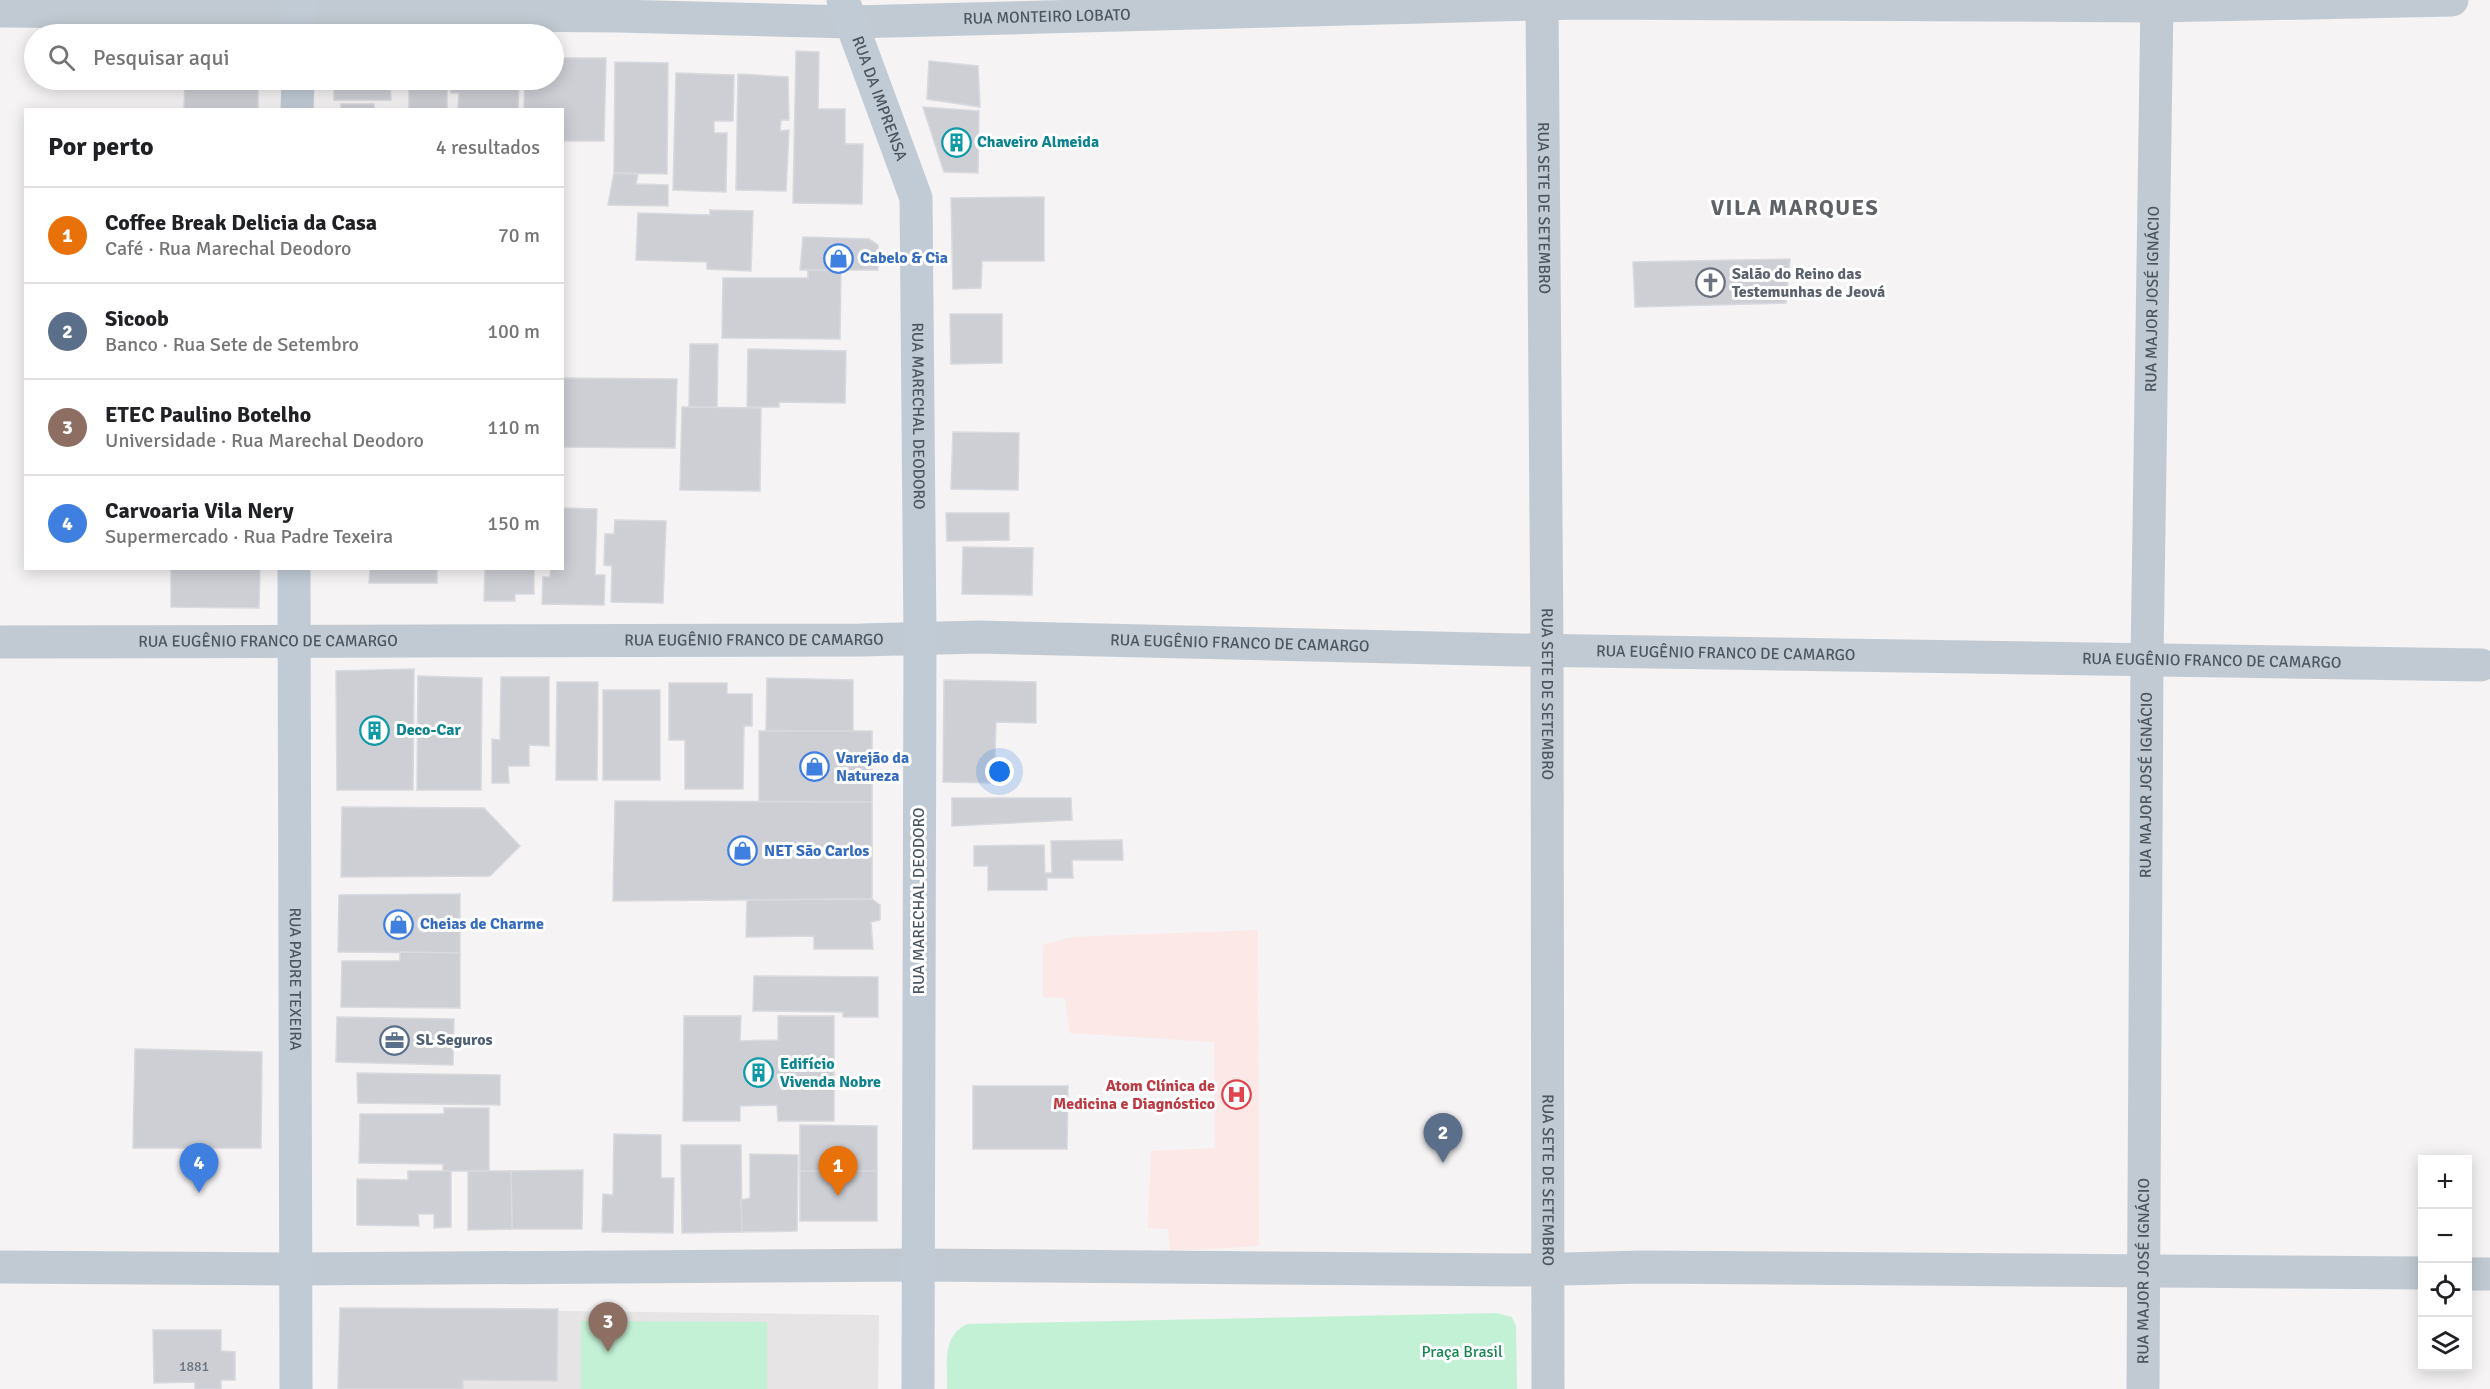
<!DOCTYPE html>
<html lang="pt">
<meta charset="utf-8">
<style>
:root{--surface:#fff;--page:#f2f2f2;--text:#202124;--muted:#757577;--line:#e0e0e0;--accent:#111827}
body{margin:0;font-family:Signika,sans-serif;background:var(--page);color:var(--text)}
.controls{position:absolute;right:18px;bottom:18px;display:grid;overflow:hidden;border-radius:0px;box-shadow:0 3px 15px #0003}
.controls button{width:54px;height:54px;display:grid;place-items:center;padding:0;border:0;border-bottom:2px solid var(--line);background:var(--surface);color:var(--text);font:30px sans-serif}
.you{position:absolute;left:1000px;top:772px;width:21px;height:21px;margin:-15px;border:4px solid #fff;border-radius:50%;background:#1a73e8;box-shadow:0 0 0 9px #1a73e833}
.badge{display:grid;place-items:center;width:39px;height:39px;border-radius:50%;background:var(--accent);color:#fff;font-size:20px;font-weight:700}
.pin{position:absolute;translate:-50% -50px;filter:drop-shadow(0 2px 3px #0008)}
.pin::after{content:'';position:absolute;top:32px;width:21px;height:18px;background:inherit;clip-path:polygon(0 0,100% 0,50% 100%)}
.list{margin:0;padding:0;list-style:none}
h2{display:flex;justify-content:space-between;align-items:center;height:78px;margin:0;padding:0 24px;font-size:26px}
h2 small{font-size:20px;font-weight:400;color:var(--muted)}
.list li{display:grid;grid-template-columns:39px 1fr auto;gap:18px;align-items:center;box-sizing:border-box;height:96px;padding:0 24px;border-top:2px solid var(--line)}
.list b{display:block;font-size:22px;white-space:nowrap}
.list p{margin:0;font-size:20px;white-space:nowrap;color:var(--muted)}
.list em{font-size:20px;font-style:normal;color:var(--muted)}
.icon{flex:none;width:33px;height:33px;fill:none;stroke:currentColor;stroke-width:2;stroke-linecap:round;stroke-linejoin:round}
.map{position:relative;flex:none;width:2490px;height:1389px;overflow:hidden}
.search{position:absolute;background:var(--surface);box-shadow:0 3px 15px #0003;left:24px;top:24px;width:540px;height:66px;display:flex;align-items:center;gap:15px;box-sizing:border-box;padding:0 21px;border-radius:33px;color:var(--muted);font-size:22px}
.panel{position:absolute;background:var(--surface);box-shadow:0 3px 15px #0003;left:24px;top:108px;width:540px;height:462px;border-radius:0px}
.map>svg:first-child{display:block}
.education{fill:#e6e4e5}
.medical{fill:#fce8e6}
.green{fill:#c3f1d5}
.building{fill:#cdcfd5;stroke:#d7d9de;stroke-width:1.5}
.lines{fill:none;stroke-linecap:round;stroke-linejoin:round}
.minor{stroke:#c1cad2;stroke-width:33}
.secondary{stroke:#c1cbd6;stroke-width:33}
.labels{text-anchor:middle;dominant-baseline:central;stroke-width:6;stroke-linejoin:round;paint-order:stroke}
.number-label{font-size:14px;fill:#6b747e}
.street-label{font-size:16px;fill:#4a5661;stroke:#fff}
.culture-label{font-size:16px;font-weight:bold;fill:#0d838f;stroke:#fff;text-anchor:start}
.shop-label{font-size:16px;font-weight:bold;fill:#366cbe;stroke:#fff;text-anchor:start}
.worship-label{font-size:16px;font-weight:bold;fill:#5b616d;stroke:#fff;text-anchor:start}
.service-label{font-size:16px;font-weight:bold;fill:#4e5e75;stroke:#fff;text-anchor:start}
.health-label{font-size:16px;font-weight:bold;fill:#be3a42;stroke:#fff;text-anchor:end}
.park-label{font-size:16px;fill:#17864f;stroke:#fff}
.district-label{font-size:22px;font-weight:bold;letter-spacing:1.5px;fill:#5f6368;stroke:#fff}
</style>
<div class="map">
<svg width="2490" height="1389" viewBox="0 0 2490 1389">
<rect width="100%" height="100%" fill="#f5f3f3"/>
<polygon class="education" points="340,1308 879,1315 878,1389 338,1389"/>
<polygon class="medical" points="1258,930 1259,1246 1170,1251 1168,1229 1148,1228 1151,1151 1215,1148 1214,1042 1070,1033 1065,998 1043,997 1043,945 1072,937"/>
<g class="green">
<path d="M1496 1313 1512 1317 1516 1326 1517 1389H947C948 1364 941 1337 967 1324Z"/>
<polygon points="581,1321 767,1322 767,1389 581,1389"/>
</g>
<g class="building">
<polygon points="796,51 819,52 818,109 845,109 845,144 863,144 862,204 793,203"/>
<polygon points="554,58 606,58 604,141 562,141 562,110 524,110 525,80 554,80"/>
<polygon points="929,61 978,66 980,107 927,99"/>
<polygon points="615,62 668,63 667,174 614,173"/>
<polygon points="676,73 734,75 733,121 714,121 714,133 727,133 726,192 673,190"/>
<polygon points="738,74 788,77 789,120 781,120 780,131 789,130 786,191 736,190"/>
<polygon points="185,80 258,80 258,110 184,110"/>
<polygon points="334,80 390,80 391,100 334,100"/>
<rect x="409" y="80" width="38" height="30"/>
<polygon points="451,80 519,80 518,110 458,110 459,93 451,93"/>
<rect x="341" y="104" width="33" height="6"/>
<polygon points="923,107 979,111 978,173 944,172"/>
<polygon points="614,173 638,174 636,184 668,185 668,206 608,205"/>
<polygon points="1044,197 1044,261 982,261 981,288 953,289 951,198"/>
<polygon points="710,210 753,211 751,271 707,269 707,262 636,260 638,213 710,215"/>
<polygon points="803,237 869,239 878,245 878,270 800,270"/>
<polygon points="1790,259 1786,303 1635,307 1633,262"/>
<polygon points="808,270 841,270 840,339 722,338 723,278 808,278"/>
<polygon points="950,314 1002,314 1002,363 951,364"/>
<polygon points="690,344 718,344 717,407 689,407"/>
<polygon points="748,349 846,351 845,403 779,402 779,407 747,407"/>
<polygon points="562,378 677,379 675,448 562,447"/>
<polygon points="682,407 761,408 760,491 680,490"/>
<polygon points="953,432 1019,433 1018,490 951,489"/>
<polygon points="562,508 597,509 595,575 605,575 604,605 542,604 543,577 550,577 551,568 562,568"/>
<polygon points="946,513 1009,513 1009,540 947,541"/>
<polygon points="615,520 666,521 663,603 611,602 612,566 604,565 605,534 614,534"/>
<polygon points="963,547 1033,548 1032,595 962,594"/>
<polygon points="171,568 260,568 259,608 171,607"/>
<polygon points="370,568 437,568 437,583 369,583"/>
<polygon points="485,568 534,568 534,594 515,594 515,601 484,601"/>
<polygon points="414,669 413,790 337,790 336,671"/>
<polygon points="418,676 482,678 481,790 417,790"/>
<polygon points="501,677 549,677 549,746 529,745 529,766 508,766 509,783 492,783 492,739 500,740"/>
<polygon points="767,678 853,680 853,732 766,731"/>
<polygon points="944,680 1036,682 1036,723 996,722 994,783 943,782"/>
<polygon points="557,682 598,682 597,780 556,780"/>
<polygon points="669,683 727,683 727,694 752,694 752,726 744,726 743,789 685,789 685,740 669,740"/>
<rect x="603" y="690" width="57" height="90"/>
<polygon points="759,731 872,731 872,802 759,803"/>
<polygon points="952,798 1071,798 1072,820 952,826"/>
<polygon points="615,801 872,802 872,899 613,901"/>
<polygon points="342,807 484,808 520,846 490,876 341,877"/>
<polygon points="1122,840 1123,860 1072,860 1073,878 1047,878 1047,890 988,890 988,866 974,866 974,846 1044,845 1045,873 1052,873 1051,841"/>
<polygon points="460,894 460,953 338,952 339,895"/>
<polygon points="872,899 880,905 880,920 871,922 873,949 814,949 814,936 746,937 747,900"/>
<polygon points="400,952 460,953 460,1008 341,1007 342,961 400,961"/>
<polygon points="754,976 878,977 878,1017 843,1017 843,1012 753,1011"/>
<polygon points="684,1016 741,1016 740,1041 778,1040 778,1016 834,1016 834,1121 778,1121 777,1105 740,1106 740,1121 683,1121"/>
<polygon points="337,1017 454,1019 453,1065 336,1062"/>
<polygon points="135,1049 262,1052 261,1148 133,1148"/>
<polygon points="357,1073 500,1075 500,1105 358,1103"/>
<polygon points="973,1086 1068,1086 1067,1149 973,1149"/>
<polygon points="444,1108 489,1108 489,1171 443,1171 443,1164 359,1163 360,1114 444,1114"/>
<polygon points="800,1125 877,1126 877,1171 800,1171"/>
<polygon points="614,1134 661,1135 661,1178 674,1178 673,1233 602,1232 603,1194 613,1195"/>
<polygon points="681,1145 741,1145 742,1232 682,1233"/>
<polygon points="750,1154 798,1155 797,1231 742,1232 741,1200 750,1198"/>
<polygon points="583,1170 582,1229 512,1229 511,1171"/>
<polygon points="408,1171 451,1171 451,1227 434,1228 434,1214 418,1214 419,1226 357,1225 357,1179 408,1180"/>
<polygon points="468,1171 511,1171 512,1229 468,1230"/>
<rect x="800" y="1171" width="77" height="50"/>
<polygon points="340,1308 558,1309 557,1381 463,1380 463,1389 338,1389"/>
<polygon points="153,1330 221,1330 221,1351 235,1352 235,1380 221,1380 221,1389 195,1389 195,1382 154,1383"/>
</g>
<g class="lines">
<g class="minor">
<path id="s1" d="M1542 0 1547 650 1548 1389"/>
<path id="s2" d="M0 11 618 16 852 22 1577 3 2157 6 2452 0"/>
<path id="s3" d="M0 642 861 640 979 637 1519 650 2481 665"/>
<polyline points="0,1267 296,1269 918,1265 1522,1270 1642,1267 2422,1273"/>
<polyline points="2468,1274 2490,1274"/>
<path id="s4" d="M2143 1389 2147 660 2157 0"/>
</g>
<g class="secondary">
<path id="s5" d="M843 0 916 198 920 638 918 1389"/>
<polyline points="298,34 298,0"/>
<polyline points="297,110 298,80"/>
<path id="s6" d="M294 568 296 1389"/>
</g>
</g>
<defs>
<symbol id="building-ring" viewBox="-11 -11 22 22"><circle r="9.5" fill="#fff" stroke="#0f9aa8" stroke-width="1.5"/><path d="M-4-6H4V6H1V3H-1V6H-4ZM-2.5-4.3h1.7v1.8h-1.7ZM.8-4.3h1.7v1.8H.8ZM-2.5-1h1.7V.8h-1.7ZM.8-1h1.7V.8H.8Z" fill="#0f9aa8"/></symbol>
<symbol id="shop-ring" viewBox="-11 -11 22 22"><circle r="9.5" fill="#fff" stroke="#3f7fe0" stroke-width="1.5"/><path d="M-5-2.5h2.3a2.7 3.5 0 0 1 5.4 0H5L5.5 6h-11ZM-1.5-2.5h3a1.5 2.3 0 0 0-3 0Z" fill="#3f7fe0"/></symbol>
<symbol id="church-ring" viewBox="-11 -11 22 22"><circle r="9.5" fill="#fff" stroke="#6b7280" stroke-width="1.5"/><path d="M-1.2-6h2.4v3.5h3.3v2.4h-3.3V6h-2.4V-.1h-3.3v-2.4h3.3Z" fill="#6b7280"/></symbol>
<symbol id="office-ring" viewBox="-11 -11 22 22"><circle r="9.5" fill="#fff" stroke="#5c6f8a" stroke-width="1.5"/><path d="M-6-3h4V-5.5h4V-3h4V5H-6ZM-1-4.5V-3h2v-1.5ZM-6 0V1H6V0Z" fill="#5c6f8a"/></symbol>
<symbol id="hospital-ring" viewBox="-11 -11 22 22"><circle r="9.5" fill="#fff" stroke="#e0444e" stroke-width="1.5"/><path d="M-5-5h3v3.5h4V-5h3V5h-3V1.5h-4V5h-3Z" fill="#e0444e"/></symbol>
</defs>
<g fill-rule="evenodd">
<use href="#building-ring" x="940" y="126" width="33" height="33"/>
<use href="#shop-ring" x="822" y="242" width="33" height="33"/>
<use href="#church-ring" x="1694" y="266" width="33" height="33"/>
<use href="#building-ring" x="358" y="714" width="33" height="33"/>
<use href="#shop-ring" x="798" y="750" width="33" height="33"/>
<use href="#shop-ring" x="726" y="834" width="33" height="33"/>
<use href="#shop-ring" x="382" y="908" width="33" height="33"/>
<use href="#office-ring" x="378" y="1024" width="33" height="33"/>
<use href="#building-ring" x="742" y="1056" width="33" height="33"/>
<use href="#hospital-ring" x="1220" y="1078" width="33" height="33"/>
</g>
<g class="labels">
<g class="number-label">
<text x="194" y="1366">1881</text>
</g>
<g class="street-label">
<text stroke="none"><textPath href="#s2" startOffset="1047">RUA MONTEIRO LOBATO</textPath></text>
<text stroke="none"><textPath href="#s5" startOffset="105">RUA DA IMPRENSA</textPath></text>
<text stroke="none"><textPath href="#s1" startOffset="208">RUA SETE DE SETEMBRO</textPath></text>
<text stroke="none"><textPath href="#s4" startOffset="1090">RUA MAJOR JOSÉ IGNÁCIO</textPath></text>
<text stroke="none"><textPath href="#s5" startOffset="429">RUA MARECHAL DEODORO</textPath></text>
<text stroke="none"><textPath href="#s3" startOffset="754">RUA EUGÊNIO FRANCO DE CAMARGO</textPath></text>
<text stroke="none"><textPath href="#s3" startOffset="268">RUA EUGÊNIO FRANCO DE CAMARGO</textPath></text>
<text stroke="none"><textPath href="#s3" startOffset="1240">RUA EUGÊNIO FRANCO DE CAMARGO</textPath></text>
<text stroke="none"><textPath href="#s3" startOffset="1726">RUA EUGÊNIO FRANCO DE CAMARGO</textPath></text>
<text stroke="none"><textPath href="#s3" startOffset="2212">RUA EUGÊNIO FRANCO DE CAMARGO</textPath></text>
<text stroke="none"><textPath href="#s1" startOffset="694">RUA SETE DE SETEMBRO</textPath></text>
<text stroke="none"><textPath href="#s4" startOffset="604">RUA MAJOR JOSÉ IGNÁCIO</textPath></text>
<text transform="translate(919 901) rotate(-90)">RUA MARECHAL DEODORO</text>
<text stroke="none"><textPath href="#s6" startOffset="411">RUA PADRE TEXEIRA</textPath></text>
<text stroke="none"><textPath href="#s1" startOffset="1180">RUA SETE DE SETEMBRO</textPath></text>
<text stroke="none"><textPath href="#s4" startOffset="118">RUA MAJOR JOSÉ IGNÁCIO</textPath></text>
</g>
<g class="culture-label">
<text x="977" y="142">Chaveiro Almeida</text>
<text x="396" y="730">Deco-Car</text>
<text x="780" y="1064">Edifício<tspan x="780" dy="18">Vivenda Nobre</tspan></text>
</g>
<g class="shop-label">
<text x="860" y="258">Cabelo &amp; Cia</text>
<text x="836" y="758">Varejão da<tspan x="836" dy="18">Natureza</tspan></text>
<text x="764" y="851">NET São Carlos</text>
<text x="420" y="924">Cheias de Charme</text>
</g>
<g class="worship-label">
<text x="1732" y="274">Salão do Reino das<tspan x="1732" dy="18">Testemunhas de Jeová</tspan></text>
</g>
<g class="service-label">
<text x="416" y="1040">SL Seguros</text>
</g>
<g class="health-label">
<text x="1215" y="1086">Atom Clínica de<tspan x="1215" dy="18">Medicina e Diagnóstico</tspan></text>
</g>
<g class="park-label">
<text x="1462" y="1352">Praça Brasil</text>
</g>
<g class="district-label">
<text x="1795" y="207">VILA MARQUES</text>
</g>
</g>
</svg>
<div class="controls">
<button>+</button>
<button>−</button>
<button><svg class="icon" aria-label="locate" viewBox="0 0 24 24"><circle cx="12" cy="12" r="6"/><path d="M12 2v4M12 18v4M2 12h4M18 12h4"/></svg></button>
<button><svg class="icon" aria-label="layers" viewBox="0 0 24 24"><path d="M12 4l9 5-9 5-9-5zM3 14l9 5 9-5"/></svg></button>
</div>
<div class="you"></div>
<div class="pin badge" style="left:838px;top:1196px;background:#e8710a">1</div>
<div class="pin badge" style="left:1443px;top:1163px;background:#5c6f8a">2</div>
<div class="pin badge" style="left:608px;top:1352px;background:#8d6e63">3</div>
<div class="pin badge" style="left:199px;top:1193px;background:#3f7fe0">4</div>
<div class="search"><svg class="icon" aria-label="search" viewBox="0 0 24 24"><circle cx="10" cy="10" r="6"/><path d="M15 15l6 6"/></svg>Pesquisar aqui</div>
<section class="panel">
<h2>Por perto<small>4 resultados</small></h2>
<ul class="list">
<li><span class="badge" style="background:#e8710a">1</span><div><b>Coffee Break Delicia da Casa</b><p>Café · Rua Marechal Deodoro</p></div><em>70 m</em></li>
<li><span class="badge" style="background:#5c6f8a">2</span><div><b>Sicoob</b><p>Banco · Rua Sete de Setembro</p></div><em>100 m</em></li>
<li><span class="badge" style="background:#8d6e63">3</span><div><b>ETEC Paulino Botelho</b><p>Universidade · Rua Marechal Deodoro</p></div><em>110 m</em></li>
<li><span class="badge" style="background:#3f7fe0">4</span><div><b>Carvoaria Vila Nery</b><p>Supermercado · Rua Padre Texeira</p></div><em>150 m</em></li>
</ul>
</section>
</div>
